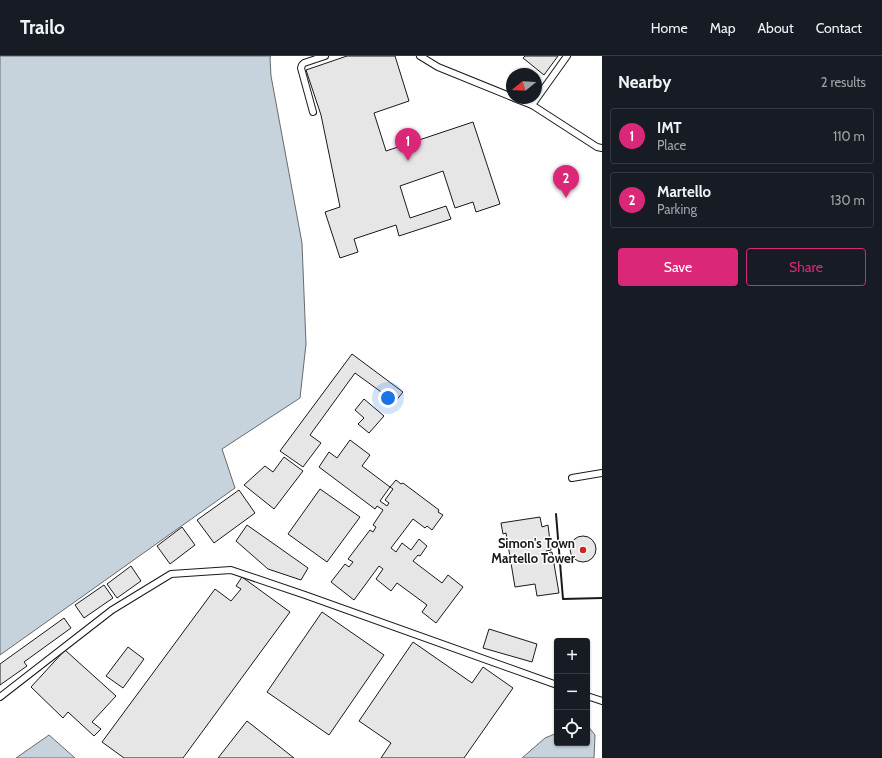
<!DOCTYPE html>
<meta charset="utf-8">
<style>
:root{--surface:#171b24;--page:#20242c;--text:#f1f3f6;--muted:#9ea1a6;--line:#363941;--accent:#db2777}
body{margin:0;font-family:Cabin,sans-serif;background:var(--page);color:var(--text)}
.controls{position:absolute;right:12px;bottom:12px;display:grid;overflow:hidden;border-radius:4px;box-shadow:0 1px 3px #0004}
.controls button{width:36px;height:36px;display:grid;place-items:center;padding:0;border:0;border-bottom:1px solid var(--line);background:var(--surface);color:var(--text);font:20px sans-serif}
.compass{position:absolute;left:506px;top:12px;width:36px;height:36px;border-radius:50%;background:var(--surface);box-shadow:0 1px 3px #0004;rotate:252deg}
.you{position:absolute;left:388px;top:342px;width:14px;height:14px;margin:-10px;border:3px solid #fff;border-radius:50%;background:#1a73e8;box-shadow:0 0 0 6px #1a73e833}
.badge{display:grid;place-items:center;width:26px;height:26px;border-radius:50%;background:var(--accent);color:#fff;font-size:13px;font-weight:700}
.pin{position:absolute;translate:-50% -33px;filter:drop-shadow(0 1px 2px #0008)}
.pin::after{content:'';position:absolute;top:21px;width:14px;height:12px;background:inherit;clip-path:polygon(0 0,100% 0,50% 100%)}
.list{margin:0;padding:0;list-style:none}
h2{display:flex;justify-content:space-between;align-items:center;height:52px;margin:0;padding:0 16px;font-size:17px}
h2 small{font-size:13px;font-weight:400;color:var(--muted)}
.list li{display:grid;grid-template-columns:26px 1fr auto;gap:12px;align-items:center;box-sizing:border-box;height:56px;margin:0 8px 8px;padding:0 8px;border:1px solid var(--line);border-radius:4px}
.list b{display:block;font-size:15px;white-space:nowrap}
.list p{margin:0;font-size:13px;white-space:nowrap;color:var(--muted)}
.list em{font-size:13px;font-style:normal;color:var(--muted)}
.actions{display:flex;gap:8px;padding:12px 16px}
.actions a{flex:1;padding:9px 0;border:1px solid var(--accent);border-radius:4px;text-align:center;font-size:14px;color:var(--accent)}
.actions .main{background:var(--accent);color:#fff}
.icon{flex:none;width:22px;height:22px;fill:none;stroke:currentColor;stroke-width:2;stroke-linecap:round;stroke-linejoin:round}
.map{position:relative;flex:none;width:602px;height:702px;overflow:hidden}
header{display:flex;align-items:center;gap:24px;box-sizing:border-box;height:56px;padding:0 20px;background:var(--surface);border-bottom:1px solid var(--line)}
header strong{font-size:19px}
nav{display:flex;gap:22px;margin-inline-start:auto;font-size:14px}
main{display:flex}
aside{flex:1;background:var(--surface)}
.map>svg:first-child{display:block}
.water{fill:#c6d2dc;stroke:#6a6a6a}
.building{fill:#e6e6e6;stroke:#1a1a1a}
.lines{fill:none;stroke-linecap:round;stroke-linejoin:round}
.service-casing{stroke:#1a1a1a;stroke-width:8}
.service{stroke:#fff;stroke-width:6}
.wall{stroke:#1a1a1a;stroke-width:2}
.poi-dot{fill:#c62828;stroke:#fff;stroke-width:1.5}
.labels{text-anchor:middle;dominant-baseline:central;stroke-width:3;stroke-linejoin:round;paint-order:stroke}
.poi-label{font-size:13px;font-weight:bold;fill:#1a1a1a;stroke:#fff;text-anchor:end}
</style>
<header>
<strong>Trailo</strong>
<nav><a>Home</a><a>Map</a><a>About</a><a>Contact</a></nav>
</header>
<main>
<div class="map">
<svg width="602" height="702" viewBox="0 0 602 702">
<rect width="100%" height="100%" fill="#fff"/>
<g class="water">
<polygon points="0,0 271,0 270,1 271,20 302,187 306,288 300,342 222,393 235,432 0,599"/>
<polygon points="587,669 595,679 594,702 522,702 545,682 557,677 557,687 587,687"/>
<polygon points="49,679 75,702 16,702"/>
</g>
<g class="building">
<polygon points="347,0 395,0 409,45 374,57 386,95 473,66 500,148 476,156 473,146 455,152 443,115 400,130 410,162 446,150 451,163 399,180 396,169 354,183 358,196 340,202 325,156 340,151 321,59 306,14"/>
<polygon points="525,0 558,0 544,19 523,2"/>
<polygon points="352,298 403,336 395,346 355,317 310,379 321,387 303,411 280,395"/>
<polygon points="364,343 384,360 369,377 358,368 364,362 355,354"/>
<polygon points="350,384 370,399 362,410 390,431 380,445 387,450 389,447 385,444 393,433 390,431 396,424 401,428 403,427 439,454 438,456 443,459 432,474 427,470 425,472 413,463 391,492 396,496 402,487 411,494 419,483 427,490 420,500 418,499 413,505 442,527 448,519 463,531 436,567 422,556 427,549 397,527 391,535 376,523 383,513 379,510 354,544 331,526 345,508 349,511 353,506 348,503 370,474 373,476 376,471 373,469 383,454 377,450 375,453 319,411 329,396 337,402"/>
<polygon points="284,401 303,415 274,453 244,429 265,410 273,416"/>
<polygon points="320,433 360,461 327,506 288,478"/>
<polygon points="239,434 255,457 214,487 197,464"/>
<polygon points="540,461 542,471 548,469 551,494 546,495 547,497 552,496 559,537 537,540 535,528 515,531 506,477 503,478 501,467"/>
<polygon points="247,469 308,512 301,524 268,513 236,485"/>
<polygon points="182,471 195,489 170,508 157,490"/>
<circle cx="583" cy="493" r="13"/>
<polygon points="131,510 141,525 117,542 107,528"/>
<polygon points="242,521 290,556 183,702 124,702 102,686 215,533 231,545 241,533 236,530"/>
<polygon points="104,529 113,542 84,562 75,549"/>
<polygon points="322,556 384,599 329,679 267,636"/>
<polygon points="64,562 71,572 24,606 27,610 0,629 0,608"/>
<polygon points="489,573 537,588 532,606 483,592"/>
<polygon points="413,586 472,627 483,611 513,632 464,702 381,702 391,687 359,665"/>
<polygon points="128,591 144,603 123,632 106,620"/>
<polygon points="65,594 116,640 92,666 101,673 94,680 68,656 63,662 31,631"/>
<polygon points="247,665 294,702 218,702"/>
</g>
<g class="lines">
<defs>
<g id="service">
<polyline points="420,0 438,11 512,41"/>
<polyline points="514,42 532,49 597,91 602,92"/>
<polyline points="532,49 567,0"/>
<polyline points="313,56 301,12 302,9 304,7 325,0"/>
<polyline points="572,422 602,417"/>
<polyline points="587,640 602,645"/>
<polyline points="0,641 112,554 171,518 231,514 305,539 557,629"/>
</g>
</defs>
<use href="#service" class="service-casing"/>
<use href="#service" class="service"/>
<polyline class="wall" points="556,458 563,543 602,542"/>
</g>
<circle class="poi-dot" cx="583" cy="494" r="4"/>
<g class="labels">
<g class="poi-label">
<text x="575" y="487">Simon's Town<tspan x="575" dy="15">Martello Tower</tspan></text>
</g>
</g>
</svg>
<div class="controls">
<button>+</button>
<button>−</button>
<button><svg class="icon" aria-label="locate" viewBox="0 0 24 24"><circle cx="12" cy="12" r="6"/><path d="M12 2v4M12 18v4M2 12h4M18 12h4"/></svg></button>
</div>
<svg class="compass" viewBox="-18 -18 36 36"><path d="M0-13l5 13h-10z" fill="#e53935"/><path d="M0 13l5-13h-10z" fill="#9ea1a6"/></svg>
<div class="you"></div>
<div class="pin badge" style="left:408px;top:105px">1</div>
<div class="pin badge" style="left:566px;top:142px">2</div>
</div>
<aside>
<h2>Nearby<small>2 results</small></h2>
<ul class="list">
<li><span class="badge">1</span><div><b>IMT</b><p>Place</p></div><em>110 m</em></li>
<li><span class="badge">2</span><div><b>Martello</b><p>Parking</p></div><em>130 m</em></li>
</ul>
<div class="actions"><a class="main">Save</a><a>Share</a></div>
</aside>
</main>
